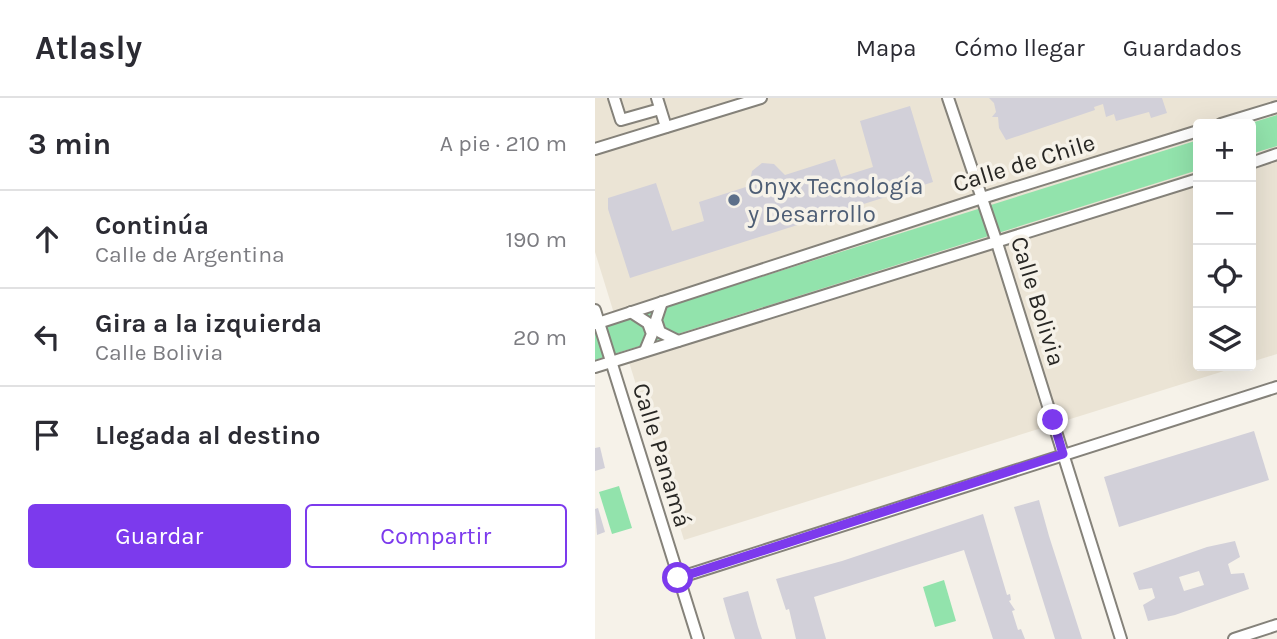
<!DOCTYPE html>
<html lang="es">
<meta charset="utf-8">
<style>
:root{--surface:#fff;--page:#f2f2f3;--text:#2b2b33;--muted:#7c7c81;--line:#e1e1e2;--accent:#7c3aed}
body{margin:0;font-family:Karla,sans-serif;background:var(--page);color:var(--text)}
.controls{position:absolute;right:21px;top:21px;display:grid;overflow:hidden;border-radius:7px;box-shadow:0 7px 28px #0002}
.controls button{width:63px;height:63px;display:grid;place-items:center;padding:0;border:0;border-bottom:2px solid var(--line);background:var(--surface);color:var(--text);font:35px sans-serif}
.stop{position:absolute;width:21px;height:21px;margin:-16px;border:5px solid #7c3aed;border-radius:50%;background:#fff}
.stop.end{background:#7c3aed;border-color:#fff;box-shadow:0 2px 7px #0008}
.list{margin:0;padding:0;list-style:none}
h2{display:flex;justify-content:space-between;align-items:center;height:91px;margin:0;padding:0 28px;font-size:30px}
h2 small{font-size:23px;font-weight:400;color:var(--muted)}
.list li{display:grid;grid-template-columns:46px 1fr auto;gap:21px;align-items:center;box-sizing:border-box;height:98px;padding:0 28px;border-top:2px solid var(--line)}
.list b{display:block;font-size:26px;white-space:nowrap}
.list p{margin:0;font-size:23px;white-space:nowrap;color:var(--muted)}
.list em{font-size:23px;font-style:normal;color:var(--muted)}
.actions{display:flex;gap:14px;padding:21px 28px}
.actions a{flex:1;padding:16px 0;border:2px solid var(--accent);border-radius:7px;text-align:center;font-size:24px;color:var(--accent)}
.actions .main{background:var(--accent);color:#fff}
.icon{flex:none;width:38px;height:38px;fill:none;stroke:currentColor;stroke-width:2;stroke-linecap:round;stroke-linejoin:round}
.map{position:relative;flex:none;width:682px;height:541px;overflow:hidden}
header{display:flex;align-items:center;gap:42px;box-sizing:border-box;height:98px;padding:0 35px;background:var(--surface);border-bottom:2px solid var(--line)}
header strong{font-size:33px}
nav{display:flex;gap:38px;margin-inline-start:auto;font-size:24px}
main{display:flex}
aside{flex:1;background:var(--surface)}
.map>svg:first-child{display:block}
.built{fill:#ebe4d5}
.green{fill:#92e3ac}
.building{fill:#d2d0d9;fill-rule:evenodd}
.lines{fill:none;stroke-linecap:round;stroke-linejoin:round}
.street-casing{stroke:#85827a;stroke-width:14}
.street{stroke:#fff;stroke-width:10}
.route{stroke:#7c3aed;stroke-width:9}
.service-dot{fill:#5c6f8a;stroke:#f6f2e9;stroke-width:2.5}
.labels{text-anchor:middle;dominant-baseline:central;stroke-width:7;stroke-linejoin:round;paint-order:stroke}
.street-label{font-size:24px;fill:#272623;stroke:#f6f2e9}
.service-label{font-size:24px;fill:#4e5e75;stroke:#f6f2e9;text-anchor:start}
</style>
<header>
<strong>Atlasly</strong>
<nav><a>Mapa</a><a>Cómo llegar</a><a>Guardados</a></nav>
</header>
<main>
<aside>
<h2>3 min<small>A pie · 210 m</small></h2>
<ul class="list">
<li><svg class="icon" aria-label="ahead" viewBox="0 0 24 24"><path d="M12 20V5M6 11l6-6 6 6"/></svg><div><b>Continúa</b><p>Calle de Argentina</p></div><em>190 m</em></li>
<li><svg class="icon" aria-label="left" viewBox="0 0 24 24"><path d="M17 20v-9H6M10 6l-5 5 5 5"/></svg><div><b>Gira a la izquierda</b><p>Calle Bolivia</p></div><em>20 m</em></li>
<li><svg class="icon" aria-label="arrive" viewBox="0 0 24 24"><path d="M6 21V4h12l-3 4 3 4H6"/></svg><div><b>Llegada al destino</b></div></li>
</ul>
<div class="actions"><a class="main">Guardar</a><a>Compartir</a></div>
</aside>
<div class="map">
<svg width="682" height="541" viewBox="0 0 682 541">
<rect width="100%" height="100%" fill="#f6f2e9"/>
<polygon class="built" points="0,0 682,0 682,256 656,264 656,26 603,26 603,268 645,268 89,442 0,154"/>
<g class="green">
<polygon points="682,17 682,48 656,56 656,26 653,26"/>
<polygon points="603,42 603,72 0,262 0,231"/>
<polygon points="24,388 37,430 17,436 4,394"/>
<polygon points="349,482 361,523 340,529 328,489"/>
</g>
<g class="building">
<polygon points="394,0 567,0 572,15 556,20 554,14 521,23 519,16 511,19 508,6 499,9 500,12 411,42 404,30 403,19 397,19 401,14 399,5"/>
<polygon points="315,8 338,84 35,180 13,111 13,100 61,85 77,133 109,123 104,104 154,88 157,73 167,65 179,66 190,77 240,61 246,79 278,69 265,23"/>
<polygon points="659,333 674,382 524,429 509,379"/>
<polygon points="5,349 10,370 0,373 0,350"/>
<polygon points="444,402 454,438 487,541 460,541 430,445 419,409"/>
<polygon points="3,410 10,434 2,437 0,411"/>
<polygon points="388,416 412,497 415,496 416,502 414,503 420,512 417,513 423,532 426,531 430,541 398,541 369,452 219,499 231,541 201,541 194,511 191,512 181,481 247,463"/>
<path d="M640 443 645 459 633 466 636 476 649 475 654 491 580 517 553 523 548 507 560 500 557 490 544 492 538 475 612 449ZM604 473 609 487 589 493 584 479Z"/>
<polygon points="153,493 163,529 167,541 140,541 135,525 128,500"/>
</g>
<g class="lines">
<defs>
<g id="street">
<polyline points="19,0 26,22 65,11"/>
<polyline points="62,0 71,29"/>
<polyline points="353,0 402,145 526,541"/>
<polyline points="626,26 682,9"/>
<polyline points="0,51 166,0"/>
<polyline points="656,65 682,56"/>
<polyline points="67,204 61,222 65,234 83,243"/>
<polyline points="0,212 103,541"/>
<polyline points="36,214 53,225 57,236 50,253"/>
<polyline points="0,226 387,100 603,33"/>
<polyline points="0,269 603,81"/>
<polyline points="83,480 682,289"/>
<polyline points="639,541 682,527"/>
</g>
</defs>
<use href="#street" class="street-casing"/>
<use href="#street" class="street"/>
</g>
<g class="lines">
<polyline class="route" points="83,480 468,356 458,322"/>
</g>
<circle class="service-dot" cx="139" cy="102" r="7"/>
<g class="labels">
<g class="street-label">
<text transform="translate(429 65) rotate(-17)">Calle de Chile</text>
<text transform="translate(443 203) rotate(73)">Calle Bolivia</text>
<text transform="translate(67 357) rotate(73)">Calle Panamá</text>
</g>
<g class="service-label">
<text x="153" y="88">Onyx Tecnología<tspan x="153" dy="28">y Desarrollo</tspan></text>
</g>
</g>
</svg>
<div class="controls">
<button>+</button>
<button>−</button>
<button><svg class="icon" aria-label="locate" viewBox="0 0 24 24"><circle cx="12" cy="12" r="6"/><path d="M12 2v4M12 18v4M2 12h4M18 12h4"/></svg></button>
<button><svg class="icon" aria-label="layers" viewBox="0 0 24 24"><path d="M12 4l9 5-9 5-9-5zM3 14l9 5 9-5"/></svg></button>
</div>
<div class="stop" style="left:83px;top:480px"></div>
<div class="stop end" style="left:458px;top:322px"></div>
</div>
</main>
